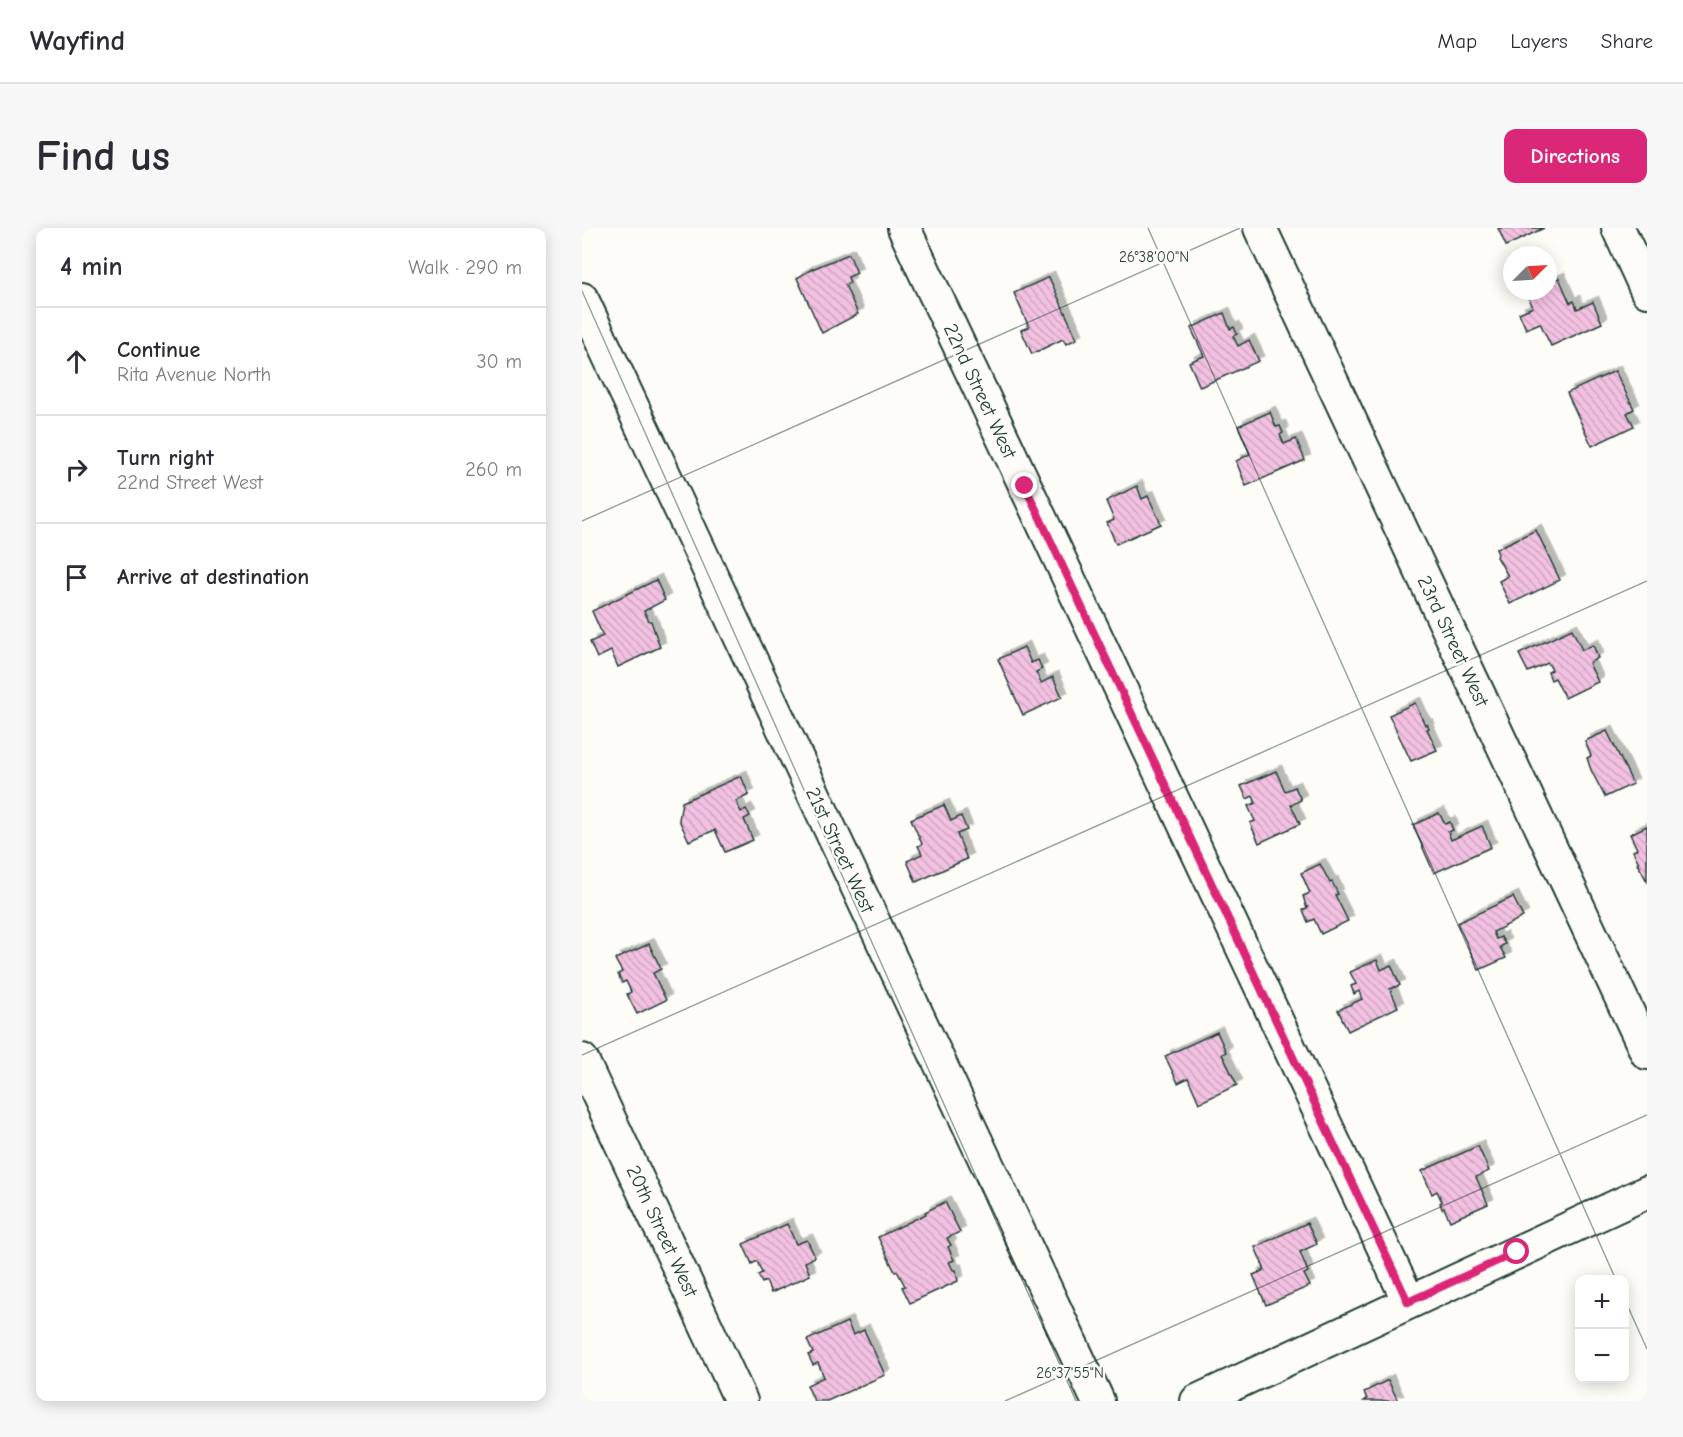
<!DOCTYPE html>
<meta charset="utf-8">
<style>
:root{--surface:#fff;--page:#f7f7f7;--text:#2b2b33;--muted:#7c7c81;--line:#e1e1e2;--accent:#db2777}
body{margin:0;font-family:"Comic Neue",sans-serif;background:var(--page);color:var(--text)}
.controls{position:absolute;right:18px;bottom:18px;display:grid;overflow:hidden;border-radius:12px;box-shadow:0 3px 15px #0003}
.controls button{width:54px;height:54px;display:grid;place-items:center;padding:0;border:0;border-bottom:2px solid var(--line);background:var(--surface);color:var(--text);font:30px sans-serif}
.compass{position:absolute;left:921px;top:18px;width:54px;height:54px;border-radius:50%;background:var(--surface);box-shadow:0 3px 15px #0003;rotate:66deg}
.stop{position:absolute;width:18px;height:18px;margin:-14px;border:4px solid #db2777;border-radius:50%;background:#fff}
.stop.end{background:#db2777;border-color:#fff;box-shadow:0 2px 6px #0008}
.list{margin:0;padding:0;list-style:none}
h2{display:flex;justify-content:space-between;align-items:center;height:78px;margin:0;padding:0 24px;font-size:26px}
h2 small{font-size:20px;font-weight:400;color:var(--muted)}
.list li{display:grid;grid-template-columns:39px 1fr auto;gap:18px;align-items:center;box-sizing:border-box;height:108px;padding:0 24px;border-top:2px solid var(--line)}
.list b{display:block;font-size:22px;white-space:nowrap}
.list p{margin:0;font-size:20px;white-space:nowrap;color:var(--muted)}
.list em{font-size:20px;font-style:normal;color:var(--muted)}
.icon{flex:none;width:33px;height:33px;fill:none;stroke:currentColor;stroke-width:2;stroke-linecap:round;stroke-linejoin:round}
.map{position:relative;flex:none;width:1065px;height:1173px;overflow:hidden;border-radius:12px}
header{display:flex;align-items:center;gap:36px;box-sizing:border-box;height:84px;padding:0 30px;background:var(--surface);border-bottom:2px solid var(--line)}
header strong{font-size:28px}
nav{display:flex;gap:33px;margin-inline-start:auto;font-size:21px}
.intro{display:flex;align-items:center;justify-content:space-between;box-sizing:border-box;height:144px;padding:0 36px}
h1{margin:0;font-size:42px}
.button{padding:15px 27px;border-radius:12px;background:var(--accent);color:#fff;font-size:21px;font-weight:700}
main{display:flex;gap:36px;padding:0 36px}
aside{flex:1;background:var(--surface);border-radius:12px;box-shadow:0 3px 15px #0003}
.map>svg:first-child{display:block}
.building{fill:url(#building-back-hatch);stroke:#1f3d34;stroke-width:1.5;filter:url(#shadow)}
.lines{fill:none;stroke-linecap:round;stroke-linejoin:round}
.minor-casing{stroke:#1f3d34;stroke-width:36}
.minor{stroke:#fdfcf7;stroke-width:32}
.route{stroke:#db2777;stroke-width:8}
.ticks{fill:none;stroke:#1f3d34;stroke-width:1.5;stroke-opacity:0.45}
.labels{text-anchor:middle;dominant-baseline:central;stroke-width:5;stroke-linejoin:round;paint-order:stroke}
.street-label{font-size:20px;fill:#1f3d34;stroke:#fdfcf7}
.ticks-label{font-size:15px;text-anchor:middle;fill:#1f3d34;stroke:#fdfcf7;stroke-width:5;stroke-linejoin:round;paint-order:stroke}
</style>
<header>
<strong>Wayfind</strong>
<nav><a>Map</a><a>Layers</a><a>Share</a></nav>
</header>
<div class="intro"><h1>Find us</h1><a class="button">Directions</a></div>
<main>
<aside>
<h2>4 min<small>Walk · 290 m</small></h2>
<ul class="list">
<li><svg class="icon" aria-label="ahead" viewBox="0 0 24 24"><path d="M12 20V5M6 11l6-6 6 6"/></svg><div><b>Continue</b><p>Rita Avenue North</p></div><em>30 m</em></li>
<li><svg class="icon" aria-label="right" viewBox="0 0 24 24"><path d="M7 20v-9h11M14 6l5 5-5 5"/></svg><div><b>Turn right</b><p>22nd Street West</p></div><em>260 m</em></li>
<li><svg class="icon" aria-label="arrive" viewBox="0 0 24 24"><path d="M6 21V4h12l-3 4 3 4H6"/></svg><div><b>Arrive at destination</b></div></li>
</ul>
</aside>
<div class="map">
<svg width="1065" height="1173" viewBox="0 0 1065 1173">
<defs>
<pattern id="building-back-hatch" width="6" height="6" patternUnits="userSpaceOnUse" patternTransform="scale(1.5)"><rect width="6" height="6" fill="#f2c0e0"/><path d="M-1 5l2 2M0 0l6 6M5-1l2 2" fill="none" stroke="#cfa6c1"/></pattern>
<filter id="shadow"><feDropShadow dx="5.5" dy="-5.5" stdDeviation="0" flood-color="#0004"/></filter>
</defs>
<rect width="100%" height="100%" fill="#fdfcf7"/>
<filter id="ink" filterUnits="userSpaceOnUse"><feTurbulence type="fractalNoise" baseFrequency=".0167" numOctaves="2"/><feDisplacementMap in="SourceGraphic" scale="12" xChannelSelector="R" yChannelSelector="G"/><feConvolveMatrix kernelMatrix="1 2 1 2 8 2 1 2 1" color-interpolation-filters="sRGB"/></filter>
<g filter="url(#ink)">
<g class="building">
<polygon points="916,0 962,0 924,18"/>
<polygon points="267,26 275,45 266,49 268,55 263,57 276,86 240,105 215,50 230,41"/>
<polygon points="467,49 495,111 484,116 481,111 450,126 439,102 447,99 432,65"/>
<polygon points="977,50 988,75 992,73 995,81 1011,74 1020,95 969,118 958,95 944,101 937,85 951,79 944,65 948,63 966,63 966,55"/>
<polygon points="642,85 648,101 652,99 655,106 651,108 656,118 667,112 677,133 618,159 607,134 622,128 609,100"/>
<polygon points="1033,143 1052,181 1045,185 1052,198 1010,218 985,165"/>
<polygon points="688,184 694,199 698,198 701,205 698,207 702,216 714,211 723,232 664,258 654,233 668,226 656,198"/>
<polygon points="555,258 560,271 566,268 579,296 534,316 525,295 532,292 524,273"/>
<polygon points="954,302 978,352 928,376 917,353 926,348 915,329 916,326 914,321"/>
<polygon points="74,352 83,372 62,383 67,393 69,393 78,419 36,439 29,423 15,430 8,414 21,408 10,383"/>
<polygon points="990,401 1000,422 1011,417 1016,430 1007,435 1016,454 983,470 973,450 969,452 966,444 970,442 966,435 946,444 937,426"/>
<polygon points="442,419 449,435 456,432 460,441 454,444 459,455 471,449 480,469 441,487 416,431"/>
<polygon points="833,475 843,497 845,496 847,500 845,501 855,522 829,533 807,487"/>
<polygon points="1025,503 1051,556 1023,569 1009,542 1005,530 1009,528 1003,513"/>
<polygon points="694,543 703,563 713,559 719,572 709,577 718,596 677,615 668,595 673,593 666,578 674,575 671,568 665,571 659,558"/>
<polygon points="159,548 167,567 154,573 159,584 164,581 168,588 162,591 171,612 143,624 133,602 107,613 97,592 100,574"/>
<polygon points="362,577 369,593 379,588 385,602 375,606 385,631 334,654 325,633 340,626 336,618 340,616 329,591"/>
<polygon points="857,585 863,596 868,594 871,602 866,604 869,612 900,598 909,619 852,645 831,597"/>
<polygon points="1065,598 1065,653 1055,635 1057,635 1051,623 1055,621 1048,606"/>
<polygon points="738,636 748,655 750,654 756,666 753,667 766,693 739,706 732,691 726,694 721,682 726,679 724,678 721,668 728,665 719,645"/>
<polygon points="931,669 941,689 911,704 914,711 919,709 923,716 918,719 924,730 897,742 875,695"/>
<polygon points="67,716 79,741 71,745 84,772 55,786 45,766 49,764 44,753 40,755 36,746 40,744 33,731"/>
<polygon points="795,732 799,742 809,737 818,757 808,761 816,779 766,803 756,782 780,771 777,763 772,766 769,758 774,756 768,744"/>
<polygon points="635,804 644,824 640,826 655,857 617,875 606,850 596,855 583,828"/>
<polygon points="896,918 907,943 894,949 906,976 868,993 862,980 860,981 858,975 860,974 855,963 850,966 840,943"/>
<polygon points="363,974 378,1004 365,1010 369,1017 366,1019 372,1032 367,1034 371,1042 374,1042 376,1053 328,1075 320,1059 323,1058 315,1043 313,1044 296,1009 344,986 343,984"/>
<polygon points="725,995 735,1016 718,1024 726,1044 722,1046 728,1058 684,1077 671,1047 683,1042 673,1019"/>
<polygon points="205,996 214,1016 225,1012 233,1029 223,1034 228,1047 189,1065 184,1053 180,1055 176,1047 180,1045 175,1033 170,1036 161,1016"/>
<polygon points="265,1094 271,1107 282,1102 303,1147 245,1173 232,1173 225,1157 242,1149 236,1135 231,1137 226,1127 231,1125 225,1112"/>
<polygon points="806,1152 816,1173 782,1173 785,1171 782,1164"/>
</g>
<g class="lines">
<defs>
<g id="minor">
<polyline points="322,0 827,1074"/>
<polyline points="678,0 1065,825"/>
<polyline points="1036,0 1065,63"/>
<polyline points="0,71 516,1173"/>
<polyline points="0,832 159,1173"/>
<polyline points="615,1173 1065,964"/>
</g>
</defs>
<use href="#minor" class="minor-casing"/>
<use href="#minor" class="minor"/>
</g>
</g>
<g class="lines" filter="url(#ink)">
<polyline class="route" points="443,258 826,1074 935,1024"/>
</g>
<path class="ticks" d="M566 0 1034 1052M0 63 494 1173M0 293 658 0M0 827 1065 353M1042 1070 1065 1121M423 1173 1065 887"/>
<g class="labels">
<g class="street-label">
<text transform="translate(398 163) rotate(65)">22nd Street West</text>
<text transform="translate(871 413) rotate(65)">23rd Street West</text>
<text transform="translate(258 622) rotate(65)">21st Street West</text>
<text transform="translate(80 1003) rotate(65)">20th Street West</text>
</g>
</g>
<g class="ticks-label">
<text x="572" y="34">26°38'00"N</text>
<text x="488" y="1150">26°37'55"N</text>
</g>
</svg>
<div class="controls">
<button>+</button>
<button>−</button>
</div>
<svg class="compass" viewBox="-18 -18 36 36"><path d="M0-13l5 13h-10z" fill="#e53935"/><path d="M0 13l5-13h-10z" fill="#7c7c81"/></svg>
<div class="stop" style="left:935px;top:1024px"></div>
<div class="stop end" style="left:443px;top:258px"></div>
</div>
</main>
